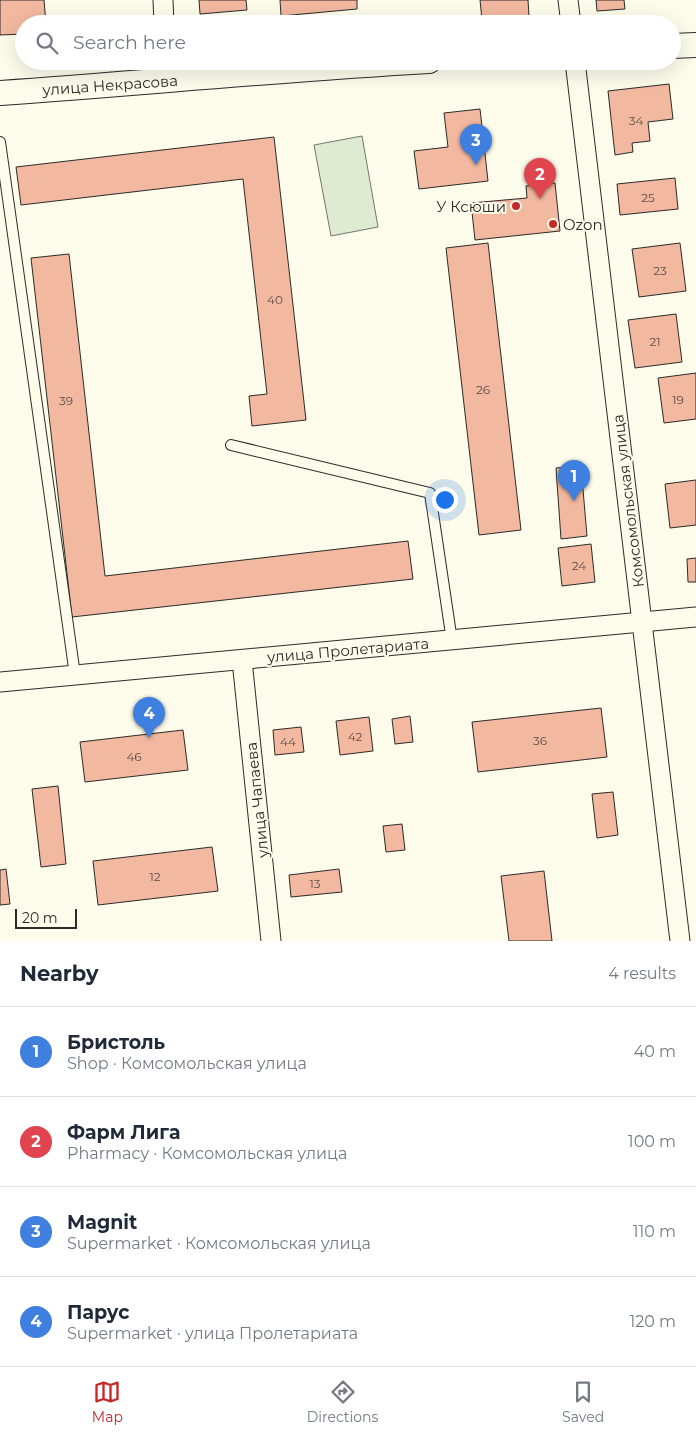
<!DOCTYPE html>
<meta charset="utf-8">
<style>
:root{--surface:#fff;--page:#f2f2f3;--text:#1f2937;--muted:#747a83;--line:#e0e1e3;--accent:#c62828}
body{margin:0;font-family:Montserrat,sans-serif;background:var(--page);color:var(--text)}
.scale{position:absolute;left:15px;bottom:12px;width:62px;box-sizing:border-box;padding-left:5px;border:2px solid #2b2b2b;border-top:0;font-size:14px;line-height:18px;white-space:nowrap;color:#2b2b2b;-webkit-text-stroke:4px #fdfbea;paint-order:stroke}
.you{position:absolute;left:444px;top:499px;width:18px;height:18px;margin:-12px;border:4px solid #fff;border-radius:50%;background:#1a73e8;box-shadow:0 0 0 8px #1a73e833}
.badge{display:grid;place-items:center;width:32px;height:32px;border-radius:50%;background:var(--accent);color:#fff;font-size:16px;font-weight:700}
.pin{position:absolute;translate:-50% -41px;filter:drop-shadow(0 1px 2px #0008)}
.pin::after{content:'';position:absolute;top:26px;width:18px;height:15px;background:inherit;clip-path:polygon(0 0,100% 0,50% 100%)}
.list{margin:0;padding:0;list-style:none}
h2{display:flex;justify-content:space-between;align-items:center;height:65px;margin:0;padding:0 20px;font-size:21px}
h2 small{font-size:16px;font-weight:400;color:var(--muted)}
.list li{display:grid;grid-template-columns:32px 1fr auto;gap:15px;align-items:center;box-sizing:border-box;height:90px;padding:0 20px;border-top:1px solid var(--line)}
.list b{display:block;font-size:19px;white-space:nowrap}
.list p{margin:0;font-size:16px;white-space:nowrap;color:var(--muted)}
.list em{font-size:16px;font-style:normal;color:var(--muted)}
.icon{flex:none;width:28px;height:28px;fill:none;stroke:currentColor;stroke-width:2;stroke-linecap:round;stroke-linejoin:round}
.map{position:relative;flex:none;width:696px;height:941px;overflow:hidden}
.search{position:absolute;background:var(--surface);box-shadow:0 5px 20px #0002;left:15px;right:15px;top:15px;height:55px;display:flex;align-items:center;gap:12px;box-sizing:border-box;padding:0 18px;border-radius:28px;color:var(--muted);font-size:19px}
.sheet{height:425px;background:var(--surface)}
nav{display:flex;justify-content:space-around;align-items:center;box-sizing:border-box;height:70px;border-top:1px solid var(--line);background:var(--surface);font-size:14px;color:var(--muted)}
nav a{display:grid;justify-items:center;gap:2px}
nav .on{color:var(--accent)}
.map>svg:first-child{display:block}
.green{fill:#deebd1;stroke:#74746e}
.building{fill:#f2b8a0;stroke:#2b2b2b}
.lines{fill:none;stroke-linecap:round;stroke-linejoin:round}
.service-casing{stroke:#2b2b2b;stroke-width:12}
.minor-casing{stroke:#2b2b2b;stroke-width:21}
.tertiary-casing{stroke:#2b2b2b;stroke-width:26}
.service{stroke:#fdfbea;stroke-width:10}
.minor{stroke:#fdfbea;stroke-width:19}
.tertiary{stroke:#fdfbea;stroke-width:24}
.poi-dot{fill:#c62828;stroke:#fdfbea;stroke-width:2}
.labels{text-anchor:middle;dominant-baseline:central;stroke-width:4;stroke-linejoin:round;paint-order:stroke}
.number-label{font-size:12px;fill:#5d4e48}
.street-label{font-size:15px;fill:#2b2b2b;stroke:#fdfbea}
.poi-label{font-size:15px;fill:#2b2b2b;stroke:#fdfbea;text-anchor:end}
</style>
<div class="map">
<svg width="696" height="941" viewBox="0 0 696 941">
<rect width="100%" height="100%" fill="#fdfbea"/>
<polygon class="green" points="362,136 378,227 331,236 314,145"/>
<g class="building">
<polygon points="0,0 44,0 46,24 24,24 24,34 0,35"/>
<polygon points="199,0 246,0 247,10 200,14"/>
<polygon points="280,0 357,0 357,9 281,16"/>
<polygon points="480,0 528,0 529,16 482,20"/>
<polygon points="596,0 624,0 625,9 597,11"/>
<polygon points="669,84 673,119 648,122 650,141 632,143 633,152 615,155 608,91"/>
<polygon points="480,109 488,181 419,189 414,151 448,147 444,113"/>
<polygon points="274,137 306,420 252,426 249,396 267,394 243,179 21,205 16,167"/>
<polygon points="675,178 678,209 620,215 617,184"/>
<polygon points="555,183 560,231 475,240 471,203 527,198 526,186"/>
<polygon points="488,243 521,530 479,535 446,248"/>
<polygon points="680,243 686,291 639,297 632,249"/>
<polygon points="69,254 105,576 408,541 413,579 72,617 31,258"/>
<polygon points="676,314 682,362 635,368 628,320"/>
<polygon points="696,373 696,419 664,423 658,378"/>
<polygon points="581,466 587,536 561,539 556,468"/>
<polygon points="696,480 696,525 670,528 665,484"/>
<polygon points="591,544 595,582 562,586 558,548"/>
<polygon points="696,558 696,582 688,582 687,559"/>
<polygon points="601,708 607,757 478,772 472,722"/>
<polygon points="410,716 413,742 395,744 392,719"/>
<polygon points="369,717 373,751 340,755 336,721"/>
<polygon points="301,727 304,752 275,755 273,730"/>
<polygon points="183,730 188,770 85,782 80,742"/>
<polygon points="58,786 66,864 41,867 32,789"/>
<polygon points="613,792 618,835 597,838 592,794"/>
<polygon points="402,824 405,850 386,852 383,826"/>
<polygon points="212,847 218,891 98,905 93,861"/>
<polygon points="6,869 10,904 0,905 0,870"/>
<polygon points="339,869 342,892 291,897 289,875"/>
<polygon points="544,871 552,941 509,941 501,876"/>
</g>
<g class="lines">
<defs>
<g id="service">
<polyline points="0,142 75,675"/>
<polyline points="231,445 430,493 452,641"/>
</g>
<g id="minor">
<polyline points="163,0 164,24"/>
<polyline points="568,0 571,24"/>
<polyline points="167,61 169,81"/>
<polyline points="575,61 680,941"/>
<polyline points="242,660 271,941"/>
<polyline points="0,682 696,617"/>
</g>
<g id="tertiary">
<polyline points="672,46 696,45"/>
<path d="M0 93C143 83 286 69 429 61"/>
</g>
</defs>
<use href="#service" class="service-casing"/>
<use href="#minor" class="minor-casing"/>
<use href="#tertiary" class="tertiary-casing"/>
<use href="#service" class="service"/>
<use href="#minor" class="minor"/>
<use href="#tertiary" class="tertiary"/>
</g>
<g class="poi-dot">
<circle cx="516" cy="206" r="5"/>
<circle cx="553" cy="224" r="5"/>
</g>
<g class="labels">
<g class="number-label">
<text x="636" y="120">34</text>
<text x="648" y="197">25</text>
<text x="660" y="270">23</text>
<text x="275" y="299">40</text>
<text x="655" y="341">21</text>
<text x="483" y="389">26</text>
<text x="678" y="399">19</text>
<text x="66" y="400">39</text>
<text x="579" y="565">24</text>
<text x="355" y="736">42</text>
<text x="540" y="740">36</text>
<text x="288" y="741">44</text>
<text x="134" y="756">46</text>
<text x="155" y="876">12</text>
<text x="315" y="883">13</text>
</g>
<g class="street-label">
<text transform="translate(110 85) rotate(-4)">улица Некрасова</text>
<text transform="translate(628 501) rotate(-97)">Комсомольская улица</text>
<text transform="translate(348 650) rotate(-5)">улица Пролетариата</text>
<text transform="translate(257 800) rotate(-96)">улица Чапаева</text>
</g>
<g class="poi-label">
<text x="506" y="206">У Ксюши</text>
<text x="563" y="224" text-anchor="start">Ozon</text>
</g>
</g>
</svg>
<div class="scale">20 m</div>
<div class="you"></div>
<div class="pin badge" style="left:574px;top:501px;background:#3f7fe0">1</div>
<div class="pin badge" style="left:540px;top:199px;background:#e0444e">2</div>
<div class="pin badge" style="left:476px;top:165px;background:#3f7fe0">3</div>
<div class="pin badge" style="left:149px;top:738px;background:#3f7fe0">4</div>
<div class="search"><svg class="icon" aria-label="search" viewBox="0 0 24 24"><circle cx="10" cy="10" r="6"/><path d="M15 15l6 6"/></svg>Search here</div>
</div>
<section class="sheet">
<h2>Nearby<small>4 results</small></h2>
<ul class="list">
<li><span class="badge" style="background:#3f7fe0">1</span><div><b>Бристоль</b><p>Shop · Комсомольская улица</p></div><em>40 m</em></li>
<li><span class="badge" style="background:#e0444e">2</span><div><b>Фарм Лига</b><p>Pharmacy · Комсомольская улица</p></div><em>100 m</em></li>
<li><span class="badge" style="background:#3f7fe0">3</span><div><b>Magnit</b><p>Supermarket · Комсомольская улица</p></div><em>110 m</em></li>
<li><span class="badge" style="background:#3f7fe0">4</span><div><b>Парус</b><p>Supermarket · улица Пролетариата</p></div><em>120 m</em></li>
</ul>
</section>
<nav>
<a class="on"><svg class="icon" aria-label="map" viewBox="0 0 24 24"><path d="M3 6l6-2 6 2 6-2v14l-6 2-6-2-6 2zM9 4v14M15 6v14"/></svg>Map</a>
<a><svg class="icon" aria-label="directions" viewBox="0 0 24 24"><path d="M12 3l9 9-9 9-9-9zM9 14v-3h6M13 9l2 2-2 2"/></svg>Directions</a>
<a><svg class="icon" aria-label="saved" viewBox="0 0 24 24"><path d="M7 4h10v16l-5-4-5 4z"/></svg>Saved</a>
</nav>
